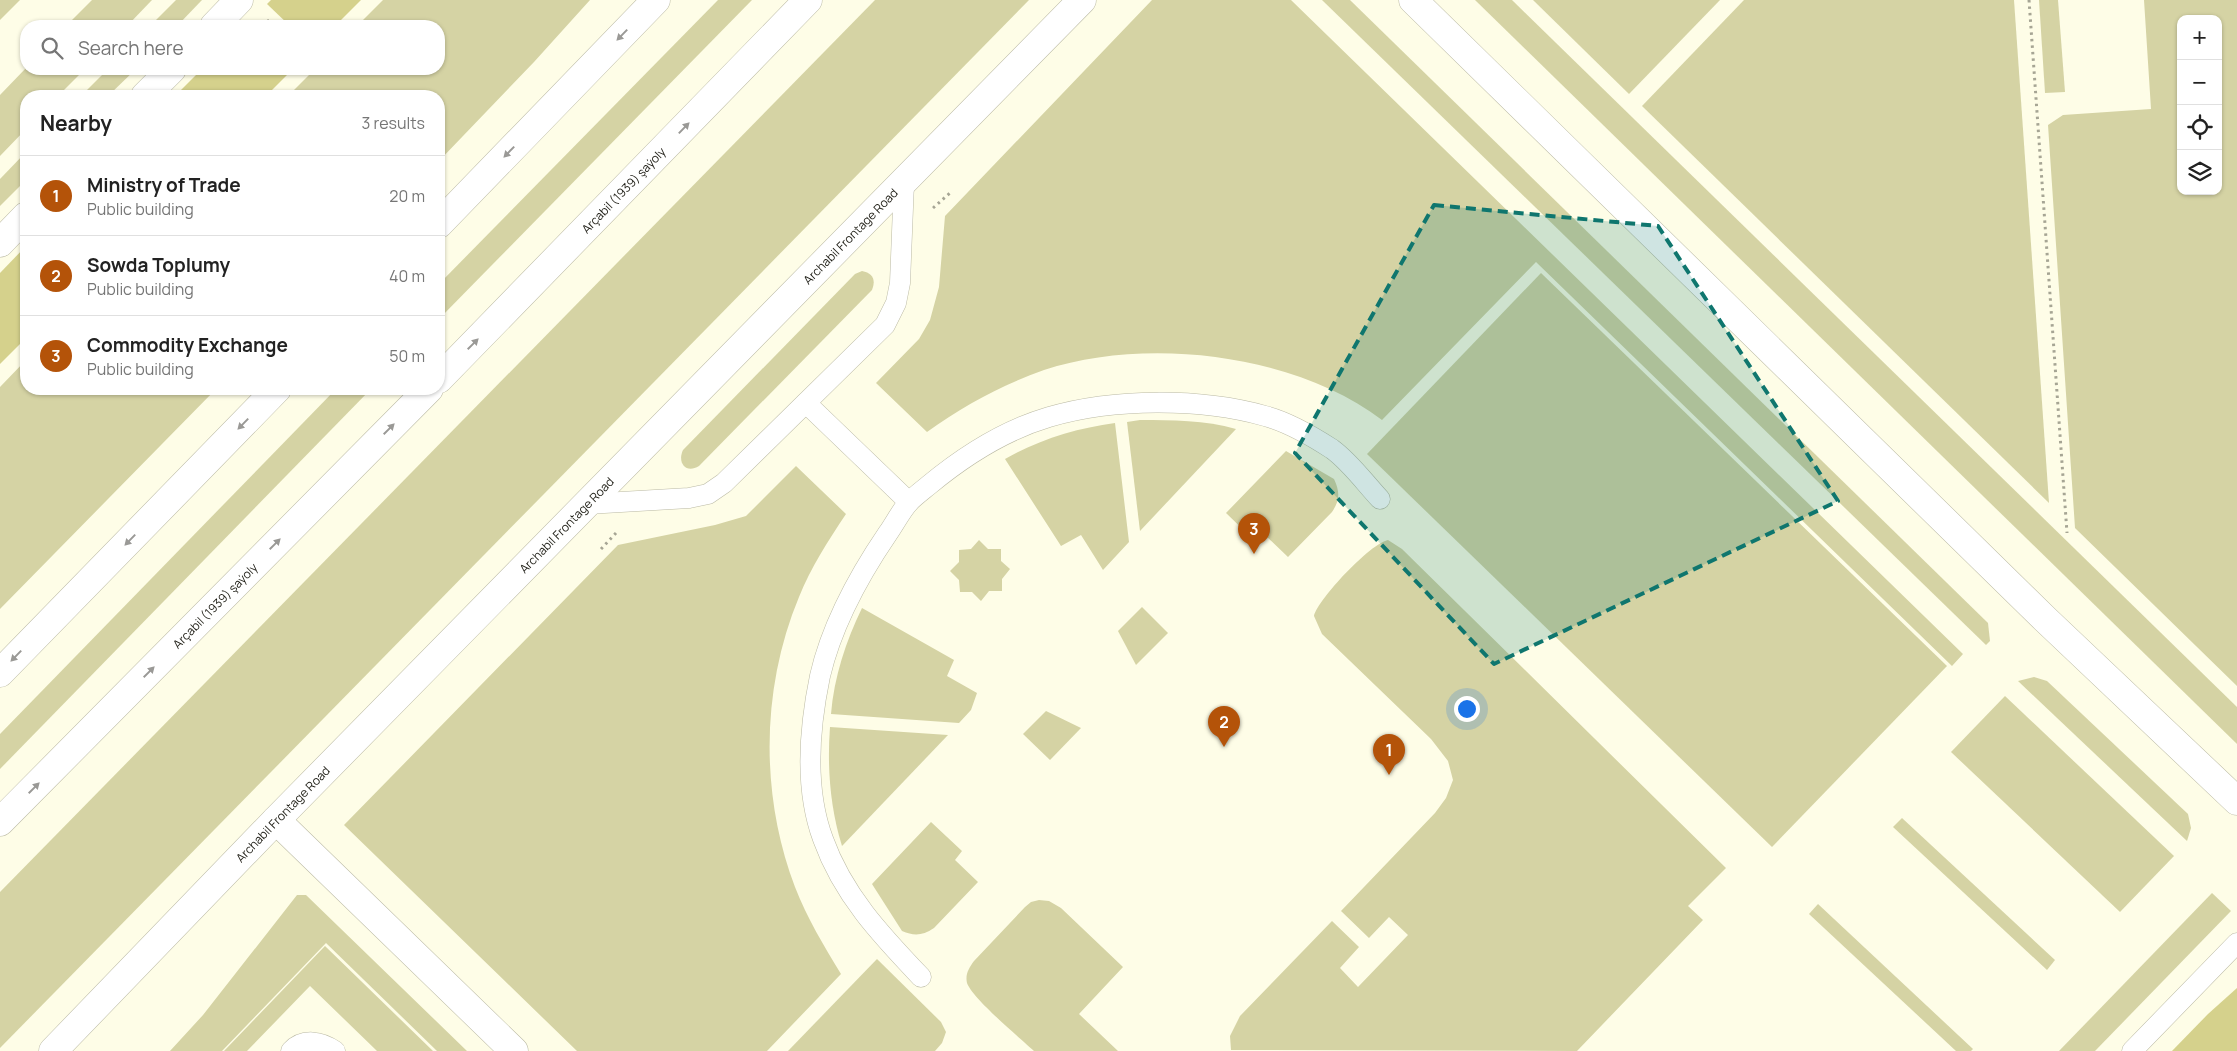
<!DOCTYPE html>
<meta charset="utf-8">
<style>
:root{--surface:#fff;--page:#f2f2f2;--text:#222;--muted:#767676;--line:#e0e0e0;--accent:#b45309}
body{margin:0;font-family:Manrope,sans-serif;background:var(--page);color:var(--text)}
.controls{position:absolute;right:15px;top:15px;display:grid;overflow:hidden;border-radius:10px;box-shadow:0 1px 4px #0004}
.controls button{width:45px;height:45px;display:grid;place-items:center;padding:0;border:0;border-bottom:1px solid var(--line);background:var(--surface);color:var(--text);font:25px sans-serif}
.you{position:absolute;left:1466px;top:708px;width:18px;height:18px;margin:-12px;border:4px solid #fff;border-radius:50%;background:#1a73e8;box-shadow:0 0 0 8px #1a73e833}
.badge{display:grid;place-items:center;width:32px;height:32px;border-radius:50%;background:var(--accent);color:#fff;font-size:16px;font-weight:700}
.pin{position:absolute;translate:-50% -41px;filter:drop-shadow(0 1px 2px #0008)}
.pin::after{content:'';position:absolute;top:26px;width:18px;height:15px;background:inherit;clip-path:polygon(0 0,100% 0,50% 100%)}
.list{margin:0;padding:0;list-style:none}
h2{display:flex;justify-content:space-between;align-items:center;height:65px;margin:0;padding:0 20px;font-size:21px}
h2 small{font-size:16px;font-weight:400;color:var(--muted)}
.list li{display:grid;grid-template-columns:32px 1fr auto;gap:15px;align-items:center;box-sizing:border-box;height:80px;padding:0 20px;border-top:1px solid var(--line)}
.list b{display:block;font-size:19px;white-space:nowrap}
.list p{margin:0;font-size:16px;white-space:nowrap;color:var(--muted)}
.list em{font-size:16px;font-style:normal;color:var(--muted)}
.icon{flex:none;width:28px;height:28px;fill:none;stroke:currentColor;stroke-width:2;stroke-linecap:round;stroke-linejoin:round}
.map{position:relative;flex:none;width:2237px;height:1051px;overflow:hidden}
.search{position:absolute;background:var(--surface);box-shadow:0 1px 4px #0004;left:20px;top:20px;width:425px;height:55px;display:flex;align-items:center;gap:12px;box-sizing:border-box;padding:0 18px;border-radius:20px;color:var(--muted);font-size:19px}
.panel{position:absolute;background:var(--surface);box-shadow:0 1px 4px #0004;left:20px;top:90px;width:425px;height:305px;border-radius:20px}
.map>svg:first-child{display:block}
.green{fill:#d5d3a4;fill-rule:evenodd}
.forest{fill:#d5d18c}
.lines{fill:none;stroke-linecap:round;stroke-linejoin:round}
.service-casing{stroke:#bbbaa5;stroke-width:21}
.minor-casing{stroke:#bbbaa5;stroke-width:29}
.tertiary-casing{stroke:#bbbaa5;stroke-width:29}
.primary-casing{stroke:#bbbaa5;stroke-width:29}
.path{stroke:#a6a594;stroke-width:3;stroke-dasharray:2.5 4;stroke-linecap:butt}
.service{stroke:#fff;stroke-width:20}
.minor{stroke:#fff;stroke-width:28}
.tertiary{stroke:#fff;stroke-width:28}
.primary{stroke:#fff;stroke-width:28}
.oneway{fill:#9a9996}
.marked{fill:#0f766e;fill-opacity:0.2;stroke:#0f766e;stroke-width:4;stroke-dasharray:10 6;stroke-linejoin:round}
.labels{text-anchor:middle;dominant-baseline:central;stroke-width:5;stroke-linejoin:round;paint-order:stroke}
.street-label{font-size:12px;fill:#1e1d15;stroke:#fff}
</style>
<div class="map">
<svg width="2237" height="1051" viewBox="0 0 2237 1051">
<rect width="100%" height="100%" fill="#fefde7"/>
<g class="green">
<polygon points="0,0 20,0 0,20"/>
<polygon points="92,0 152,0 127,26 66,26"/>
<polygon points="176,0 202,0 177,26 150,26"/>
<polygon points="383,0 590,0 534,62 439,161 439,96 288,96 315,69 439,69 439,26 357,26"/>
<polygon points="718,0 752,0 439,319 439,284"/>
<polygon points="875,0 1029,0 0,1048 0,892"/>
<path d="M1152 0H1291L1963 654 1952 666 1536 262 1382 420C1296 354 1147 336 1044 370 1002 385 963 406 927 432L876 383 919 339 930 320 939 287 945 216Z"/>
<polygon points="1322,0 1350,0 1988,623 1990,641 1986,645"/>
<polygon points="1475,0 1512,0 2237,707 2237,744"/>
<polygon points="1533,0 1720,0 1629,94"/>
<polygon points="1744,0 2014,0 2049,503 1642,106"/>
<polygon points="2039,0 2058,0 2065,92 2045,93"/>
<path d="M2144 0H2237V686L2075 528 2048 125 2063 115 2151 109ZM2181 19H2218V191H2181Z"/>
<polygon points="26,68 85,69 58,96 26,96 26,129 0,156 0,95"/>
<polygon points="108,69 136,69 108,96 81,96"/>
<polygon points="26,152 26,180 0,206 0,179"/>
<path d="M862 271C873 273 876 280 872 290L699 466C686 474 677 463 683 450L855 274Z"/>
<polygon points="1541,273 1947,666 1772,847 1367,454"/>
<polygon points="26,360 26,389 216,389 0,609 0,387"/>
<polygon points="336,389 371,389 0,769 0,734"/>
<path d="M1140 420C1172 420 1205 420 1236 429L1140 531 1127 422Z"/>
<path d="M1115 423 1129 542 1103 570 1081 535 1061 546 1005 459C1038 440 1077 428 1115 423Z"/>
<path d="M1286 451 1334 479C1340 492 1340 500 1332 512L1288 557 1265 535 1257 543 1226 513Z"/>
<path d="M796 466 846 514C828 541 811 567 799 597 761 688 760 795 795 887 807 918 824 946 841 974L767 1051H577L344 825 618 545 715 525 746 516Z"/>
<polygon points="979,540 988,549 1001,549 1001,561 1010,569 1002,579 1002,591 989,591 981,601 972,592 960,592 959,580 950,571 959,562 959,550 971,549"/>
<path d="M1388 540 1402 549 1726 868 1688 906 1703 920 1577 1051 1231 1050 1230 1036 1240 1016 1332 921 1359 947 1340 968 1358 987 1408 935 1389 917 1369 938 1341 911 1435 813 1446 798 1453 780 1448 761 1431 739 1322 634 1314 616C1318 599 1371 543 1388 540Z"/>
<polygon points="1142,607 1168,633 1136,665 1118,631"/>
<path d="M862 608 954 660 947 676 977 693 971 710 959 723 831 714C834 677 846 641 862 608Z"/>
<polygon points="2034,677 2047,681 2188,814 2191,828 2187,841 2018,681"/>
<polygon points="2005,696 2174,856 2120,912 1951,752"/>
<polygon points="1046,711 1081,728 1050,760 1023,734"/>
<path d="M830 727 948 735 842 846C830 808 827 766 830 727Z"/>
<polygon points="1902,818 2055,960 2047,970 1893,827"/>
<path d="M931 822 962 851 955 860 978 882 934 928C922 936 914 936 902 931L872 884Z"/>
<polygon points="2212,893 2231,911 2095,1051 2059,1051"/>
<polygon points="297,895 306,895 467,1051 437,1051 326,943 222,1051 170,1051 203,1015"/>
<path d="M1039 900 1049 901 1061 908 1123 967 1079 1014 1118 1051H1034C1020 1038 972 998 967 983 965 974 969 968 974 961L1025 907 1031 902Z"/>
<polygon points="1818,904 1973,1049 1971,1051 1956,1051 1809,914"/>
<polygon points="325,946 433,1051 377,1051 310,986 247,1051 224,1051"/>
<polygon points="877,959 941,1022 946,1032 942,1043 935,1051 788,1051"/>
</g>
<g class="forest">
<polygon points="271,0 361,0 335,26 290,26 267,4"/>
<polygon points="202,69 293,69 266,96 175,96"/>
<polygon points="26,246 26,338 0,364 0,273"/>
<polygon points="2237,988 2237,1051 2172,1051 2208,1014"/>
</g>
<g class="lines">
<defs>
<g id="service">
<polyline points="806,403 909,502"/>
<polyline points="587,504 689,498 708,494 724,483 885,325 896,303 900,283 904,182"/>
<path d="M921 977C881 935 843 895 823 839 804 788 809 729 820 676 832 624 858 577 888 533 895 523 901 511 909 502 915 496 923 490 929 485 964 456 1005 430 1049 417 1114 398 1200 398 1265 416 1288 422 1312 436 1332 449 1350 462 1365 483 1380 499"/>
<path d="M291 1051C303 1038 321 1041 335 1051"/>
<polyline points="2132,1051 2237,943"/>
</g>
<g id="minor">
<polyline points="1413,0 2045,619 2237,801"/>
<polyline points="276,820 514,1051"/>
<path id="s1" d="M53 1051 276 820 1082 0"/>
</g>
<g id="tertiary">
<polyline points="214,26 239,0"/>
<polyline points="145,96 172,69"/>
<polyline points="0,243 26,216"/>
</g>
<g id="primary">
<polyline points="439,224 656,0"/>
<path id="s2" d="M439 379 808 0"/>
<polyline points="0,673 277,389"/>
<path id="s3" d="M0 822 429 389"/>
</g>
</defs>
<use href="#service" class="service-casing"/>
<use href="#minor" class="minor-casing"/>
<use href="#tertiary" class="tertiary-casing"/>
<use href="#primary" class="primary-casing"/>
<g class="path">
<polyline points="2029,0 2067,533"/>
<polyline points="267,20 273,26"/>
<polyline points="933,208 950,193"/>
<polyline points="601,549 616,533"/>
</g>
<use href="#service" class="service"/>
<use href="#minor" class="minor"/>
<use href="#tertiary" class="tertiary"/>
<use href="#primary" class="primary"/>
</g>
<defs><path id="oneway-solid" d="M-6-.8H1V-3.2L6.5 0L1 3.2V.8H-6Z" transform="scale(1.25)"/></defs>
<g class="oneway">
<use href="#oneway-solid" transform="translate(622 35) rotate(134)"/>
<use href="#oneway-solid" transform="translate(684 128) rotate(-46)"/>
<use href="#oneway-solid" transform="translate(509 152) rotate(134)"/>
<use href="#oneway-solid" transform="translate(473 344) rotate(-45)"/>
<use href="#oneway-solid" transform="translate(243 424) rotate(134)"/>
<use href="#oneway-solid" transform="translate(389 429) rotate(-45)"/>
<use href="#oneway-solid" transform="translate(130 540) rotate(134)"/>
<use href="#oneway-solid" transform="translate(275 544) rotate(-45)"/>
<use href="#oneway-solid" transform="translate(16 656) rotate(134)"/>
<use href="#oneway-solid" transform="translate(149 672) rotate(-45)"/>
<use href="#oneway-solid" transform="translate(34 788) rotate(-45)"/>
</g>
<path class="marked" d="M1434 205 1658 226 1838 501 1494 664 1295 453Z"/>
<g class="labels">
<g class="street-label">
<text stroke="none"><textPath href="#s2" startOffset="264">Arçabil (1939) şaýoly</textPath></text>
<text stroke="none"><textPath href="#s1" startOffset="1140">Archabil Frontage Road</textPath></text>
<text stroke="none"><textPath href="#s1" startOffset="735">Archabil Frontage Road</textPath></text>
<text stroke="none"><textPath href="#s3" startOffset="305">Arçabil (1939) şaýoly</textPath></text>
<text stroke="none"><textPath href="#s1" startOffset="330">Archabil Frontage Road</textPath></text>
</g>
</g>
</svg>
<div class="controls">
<button>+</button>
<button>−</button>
<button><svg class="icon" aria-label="locate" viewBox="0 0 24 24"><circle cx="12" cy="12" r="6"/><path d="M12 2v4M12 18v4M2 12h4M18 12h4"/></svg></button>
<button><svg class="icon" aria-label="layers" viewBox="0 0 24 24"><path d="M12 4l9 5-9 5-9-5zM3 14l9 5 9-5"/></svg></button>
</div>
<div class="you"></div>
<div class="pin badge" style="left:1389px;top:775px">1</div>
<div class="pin badge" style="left:1224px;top:747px">2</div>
<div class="pin badge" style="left:1254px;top:554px">3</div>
<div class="search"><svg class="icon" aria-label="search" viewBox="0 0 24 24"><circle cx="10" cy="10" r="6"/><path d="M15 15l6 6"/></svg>Search here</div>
<section class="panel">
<h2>Nearby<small>3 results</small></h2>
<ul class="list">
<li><span class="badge">1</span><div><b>Ministry of Trade</b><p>Public building</p></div><em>20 m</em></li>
<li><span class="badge">2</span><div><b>Sowda Toplumy</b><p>Public building</p></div><em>40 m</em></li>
<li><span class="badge">3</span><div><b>Commodity Exchange</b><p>Public building</p></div><em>50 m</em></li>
</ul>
</section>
</div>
